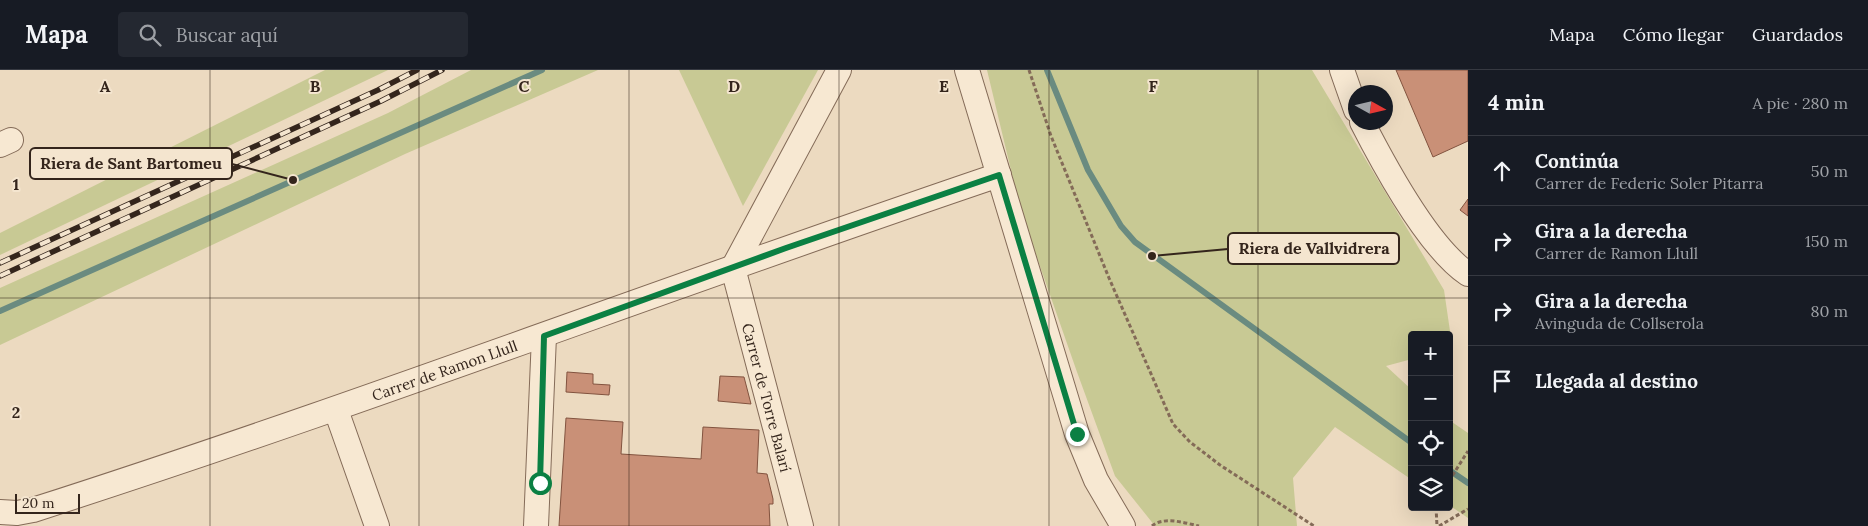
<!DOCTYPE html>
<html lang="es">
<meta charset="utf-8">
<style>
:root{--surface:#171b24;--page:#242831;--text:#f1f3f6;--muted:#9ea1a6;--line:#363941}
body{margin:0;font-family:Lora,serif;background:var(--page);color:var(--text)}
.controls{position:absolute;right:15px;bottom:15px;display:grid;overflow:hidden;border-radius:5px;box-shadow:0 5px 20px #0002}
.controls button{width:45px;height:45px;display:grid;place-items:center;padding:0;border:0;border-bottom:1px solid var(--line);background:var(--surface);color:var(--text);font:25px sans-serif}
.compass{position:absolute;left:1348px;top:15px;width:45px;height:45px;border-radius:50%;background:var(--surface);box-shadow:0 5px 20px #0002;rotate:98deg}
.scale{position:absolute;left:15px;bottom:12px;width:65px;box-sizing:border-box;padding-left:5px;border:2px solid #34251c;border-top:0;font-size:14px;line-height:18px;white-space:nowrap;color:#34251c;-webkit-text-stroke:4px #f4e5cf;paint-order:stroke}
.stop{position:absolute;width:15px;height:15px;margin:-11px;border:4px solid #0b8043;border-radius:50%;background:#fff}
.stop.end{background:#0b8043;border-color:#fff;box-shadow:0 1px 5px #0008}
.list{margin:0;padding:0;list-style:none}
h2{display:flex;justify-content:space-between;align-items:center;height:65px;margin:0;padding:0 20px;font-size:21px}
h2 small{font-size:16px;font-weight:400;color:var(--muted)}
.list li{display:grid;grid-template-columns:32px 1fr auto;gap:15px;align-items:center;box-sizing:border-box;height:70px;padding:0 20px;border-top:1px solid var(--line)}
.list b{display:block;font-size:19px;white-space:nowrap}
.list p{margin:0;font-size:16px;white-space:nowrap;color:var(--muted)}
.list em{font-size:16px;font-style:normal;color:var(--muted)}
.icon{flex:none;width:28px;height:28px;fill:none;stroke:currentColor;stroke-width:2;stroke-linecap:round;stroke-linejoin:round}
.map{position:relative;flex:none;width:1468px;height:456px;overflow:hidden}
header{display:flex;align-items:center;gap:30px;box-sizing:border-box;height:70px;padding:0 25px;background:var(--surface);border-bottom:1px solid var(--line)}
header strong{font-size:24px}
nav{display:flex;gap:28px;margin-inline-start:auto;font-size:18px}
.search{width:350px;height:45px;background:var(--page);display:flex;align-items:center;gap:12px;box-sizing:border-box;padding:0 18px;border-radius:5px;color:var(--muted);font-size:19px}
main{display:flex}
aside{flex:1;background:var(--surface)}
.map>svg:first-child{display:block}
.green{fill:#c8c994}
.lines{fill:none;stroke-linecap:round;stroke-linejoin:round}
.stream{stroke:#6a8b80;stroke-width:6}
.building{fill:#c99077;stroke:#82533f}
.minor-casing{stroke:#846b58;stroke-width:26}
.path{stroke:#846b58;stroke-width:3;stroke-dasharray:4 2.5;stroke-linecap:butt}
.minor{stroke:#f7e8d2;stroke-width:24}
.rail-casing{stroke:#34251c;stroke-width:5.5}
.rail{stroke:#f4e5cf;stroke-width:4;stroke-dasharray:11;stroke-linecap:butt}
.route{stroke:#0b8043;stroke-width:6}
.grid{fill:none;stroke:#34251c;stroke-width:1;stroke-opacity:0.55}
.labels{text-anchor:middle;dominant-baseline:central;stroke-width:4;stroke-linejoin:round;paint-order:stroke}
.street-label{font-size:15px;fill:#34251c;stroke:#f4e5cf}
.grid-label{font-size:16px;text-anchor:middle;font-weight:bold;fill:#34251c;stroke:#f4e5cf;stroke-width:4;stroke-linejoin:round;paint-order:stroke}
.leader{fill:none;stroke:#34251c;stroke-width:2}
.callout-dot{fill:#34251c;stroke:#f4e5cf;stroke-width:2}
.callout{fill:#f4e5cf;stroke:#34251c;stroke-width:2}
.callout-label{font-size:16px;text-anchor:middle;font-weight:bold;fill:#34251c}
</style>
<header>
<strong>Mapa</strong>
<div class="search"><svg class="icon" aria-label="search" viewBox="0 0 24 24"><circle cx="10" cy="10" r="6"/><path d="M15 15l6 6"/></svg>Buscar aquí</div>
<nav><a>Mapa</a><a>Cómo llegar</a><a>Guardados</a></nav>
</header>
<main>
<div class="map">
<svg width="1468" height="456" viewBox="0 0 1468 456">
<rect width="100%" height="100%" fill="#ecdac0"/>
<g class="green">
<polygon points="325,0 388,0 0,185 0,163"/>
<polygon points="471,0 598,0 405,84 0,275 0,218 388,43"/>
<polygon points="679,0 818,0 743,136"/>
<polygon points="987,0 1312,0 1444,220 1451,268 1449,265 1412,265 1412,289 1386,296 1412,320 1412,410 1335,357 1293,408 1297,456 1155,456 1115,406 1077,302 1021,142"/>
<polygon points="1449,350 1468,363 1468,448 1449,435"/>
</g>
<g class="lines">
<g class="stream">
<polyline points="1047,0 1088,100 1121,156 1135,172 1412,373"/>
<polyline points="0,241 542,0"/>
<polyline points="1449,400 1468,413"/>
</g>
</g>
<g class="building">
<polygon points="1396,0 1468,0 1468,71 1433,87"/>
<polygon points="1468,129 1468,146 1460,140"/>
<polygon points="567,302 593,304 593,314 610,315 609,325 566,322"/>
<polygon points="720,306 744,307 751,334 718,331"/>
<polygon points="566,348 623,352 621,384 701,389 703,357 759,360 757,403 767,404 773,429 773,434 769,434 770,456 559,456"/>
</g>
<g class="lines">
<defs>
<g id="minor">
<polyline points="967,0 1077,364 1096,410 1123,456"/>
<polyline points="1342,0 1356,40"/>
<path d="M1362 52C1384 95 1429 178 1468 204"/>
<polyline points="0,75 11,70"/>
<path id="s1" d="M733 198 801 456"/>
<polyline points="733,198 839,0"/>
<polyline points="336,340 377,456"/>
<path id="s2" d="M0 442 17 443 33 440C358 336 676 214 999 105"/>
<polyline points="536,456 544,266"/>
</g>
</defs>
<use href="#minor" class="minor-casing"/>
<g class="path">
<polyline points="1029,0 1051,66 1109,208 1173,354 1190,372 1220,395 1314,456"/>
<polyline points="1449,411 1468,381"/>
<polyline points="1436,437 1437,456"/>
<path d="M1152 456C1164 446 1185 453 1199 456"/>
<polyline points="1439,456 1468,439"/>
</g>
<use href="#minor" class="minor"/>
<defs>
<g id="rail">
<polyline points="0,193 378,20 417,0"/>
<polyline points="0,206 381,31 442,0"/>
</g>
</defs>
<use href="#rail" class="rail-casing"/>
<use href="#rail" class="rail"/>
</g>
<g class="lines">
<polyline class="route" points="540,413 544,266 786,178 999,105 1077,364"/>
</g>
<path class="grid" d="M210 0V456M419 0V456M629 0V456M839 0V456M1049 0V456M1258 0V456M0 228H1468"/>
<g class="labels">
<g class="street-label">
<text stroke="none"><textPath href="#s2" startOffset="468">Carrer de Ramon Llull</textPath></text>
<text stroke="none"><textPath href="#s1" startOffset="134">Carrer de Torre Balarí</textPath></text>
</g>
</g>
<g class="grid-label">
<text x="105" y="22">A</text>
<text x="315" y="22">B</text>
<text x="524" y="22">C</text>
<text x="734" y="22">D</text>
<text x="944" y="22">E</text>
<text x="1153" y="22">F</text>
<text x="16" y="120">1</text>
<text x="16" y="348">2</text>
</g>
<path class="leader" d="M293 110L232 94M1152 186L1228 179"/>
<g class="callout-dot">
<circle cx="293" cy="110" r="5"/>
<circle cx="1152" cy="186" r="5"/>
</g>
<g class="callout">
<rect x="30" y="78" width="202" height="31" rx="5"/>
<rect x="1228" y="163" width="171" height="31" rx="5"/>
</g>
<g class="callout-label">
<text x="131" y="99">Riera de Sant Bartomeu</text>
<text x="1314" y="184">Riera de Vallvidrera</text>
</g>
</svg>
<div class="controls">
<button>+</button>
<button>−</button>
<button><svg class="icon" aria-label="locate" viewBox="0 0 24 24"><circle cx="12" cy="12" r="6"/><path d="M12 2v4M12 18v4M2 12h4M18 12h4"/></svg></button>
<button><svg class="icon" aria-label="layers" viewBox="0 0 24 24"><path d="M12 4l9 5-9 5-9-5zM3 14l9 5 9-5"/></svg></button>
</div>
<svg class="compass" viewBox="-18 -18 36 36"><path d="M0-13l5 13h-10z" fill="#e53935"/><path d="M0 13l5-13h-10z" fill="#9ea1a6"/></svg>
<div class="scale">20 m</div>
<div class="stop" style="left:540px;top:413px"></div>
<div class="stop end" style="left:1077px;top:364px"></div>
</div>
<aside>
<h2>4 min<small>A pie · 280 m</small></h2>
<ul class="list">
<li><svg class="icon" aria-label="ahead" viewBox="0 0 24 24"><path d="M12 20V5M6 11l6-6 6 6"/></svg><div><b>Continúa</b><p>Carrer de Federic Soler Pitarra</p></div><em>50 m</em></li>
<li><svg class="icon" aria-label="right" viewBox="0 0 24 24"><path d="M7 20v-9h11M14 6l5 5-5 5"/></svg><div><b>Gira a la derecha</b><p>Carrer de Ramon Llull</p></div><em>150 m</em></li>
<li><svg class="icon" aria-label="right" viewBox="0 0 24 24"><path d="M7 20v-9h11M14 6l5 5-5 5"/></svg><div><b>Gira a la derecha</b><p>Avinguda de Collserola</p></div><em>80 m</em></li>
<li><svg class="icon" aria-label="arrive" viewBox="0 0 24 24"><path d="M6 21V4h12l-3 4 3 4H6"/></svg><div><b>Llegada al destino</b></div></li>
</ul>
</aside>
</main>
